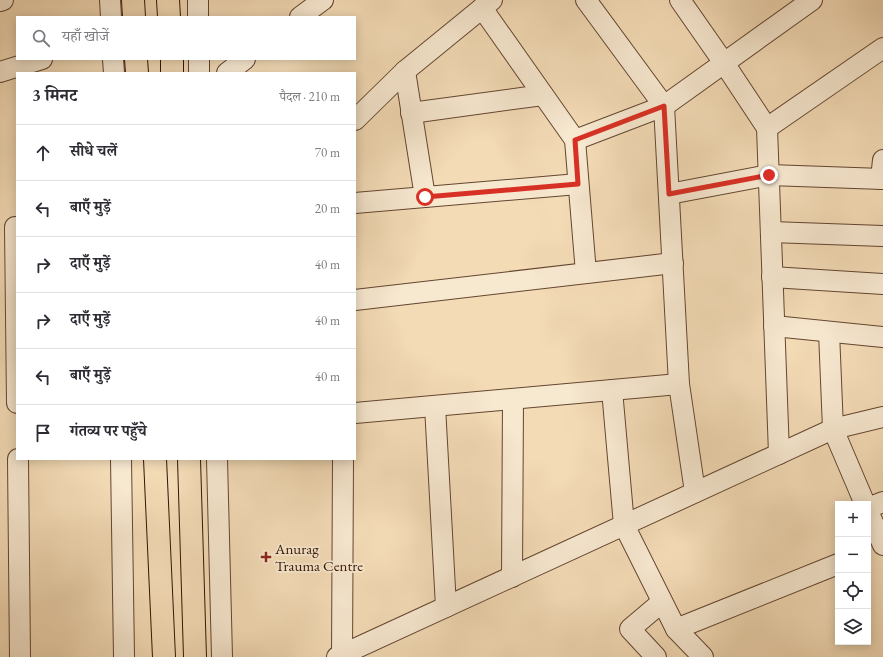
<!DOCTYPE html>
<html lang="hi">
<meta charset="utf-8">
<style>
:root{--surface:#fff;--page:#f2f2f3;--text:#2b2b33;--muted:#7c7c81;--line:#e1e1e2}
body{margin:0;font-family:"EB Garamond","Noto Serif Devanagari",serif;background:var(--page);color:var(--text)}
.controls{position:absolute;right:12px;bottom:12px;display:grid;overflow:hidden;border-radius:0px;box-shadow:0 2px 10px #0003}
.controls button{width:36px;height:36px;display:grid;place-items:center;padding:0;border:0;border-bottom:1px solid var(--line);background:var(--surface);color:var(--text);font:20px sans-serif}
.stop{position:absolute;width:12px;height:12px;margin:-9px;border:3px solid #d93025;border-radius:50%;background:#fff}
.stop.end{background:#d93025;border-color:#fff;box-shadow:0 1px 4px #0008}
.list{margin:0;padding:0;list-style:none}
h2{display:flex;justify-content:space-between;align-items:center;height:52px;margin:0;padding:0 16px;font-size:17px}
h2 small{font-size:13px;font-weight:400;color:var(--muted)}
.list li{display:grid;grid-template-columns:26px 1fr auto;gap:12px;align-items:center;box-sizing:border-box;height:56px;padding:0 16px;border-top:1px solid var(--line)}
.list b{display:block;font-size:15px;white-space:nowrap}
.list em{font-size:13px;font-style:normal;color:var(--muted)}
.icon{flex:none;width:22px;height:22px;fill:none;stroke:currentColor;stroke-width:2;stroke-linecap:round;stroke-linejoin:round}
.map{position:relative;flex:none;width:883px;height:657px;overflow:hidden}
.search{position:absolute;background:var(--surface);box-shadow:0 2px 10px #0003;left:16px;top:16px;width:340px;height:44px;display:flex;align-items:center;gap:10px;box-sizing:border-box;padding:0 14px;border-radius:0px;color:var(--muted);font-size:15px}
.panel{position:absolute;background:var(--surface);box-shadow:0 2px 10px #0003;left:16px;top:72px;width:340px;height:388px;border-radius:0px}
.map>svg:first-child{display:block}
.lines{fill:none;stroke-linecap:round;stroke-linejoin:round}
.minor-casing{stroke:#644630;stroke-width:22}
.highway-casing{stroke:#351403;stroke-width:24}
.minor{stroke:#f7e8d0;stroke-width:20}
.highway{stroke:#f3dbb6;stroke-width:22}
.route{stroke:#d93025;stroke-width:5}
.poi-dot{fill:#8f2418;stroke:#f7e8d0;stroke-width:1.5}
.labels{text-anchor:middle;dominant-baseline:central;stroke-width:3.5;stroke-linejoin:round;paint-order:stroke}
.poi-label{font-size:15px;fill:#351403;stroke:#f7e8d0;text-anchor:start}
</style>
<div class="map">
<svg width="883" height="657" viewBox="0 0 883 657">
<rect width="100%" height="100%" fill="#f3dbb6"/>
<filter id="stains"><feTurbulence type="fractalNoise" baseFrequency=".005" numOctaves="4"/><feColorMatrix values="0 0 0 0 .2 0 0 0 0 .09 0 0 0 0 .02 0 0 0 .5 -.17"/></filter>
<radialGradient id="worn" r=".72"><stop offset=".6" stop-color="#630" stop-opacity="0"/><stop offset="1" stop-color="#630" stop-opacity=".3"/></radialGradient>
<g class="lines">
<defs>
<g id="minor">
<polyline points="110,0 111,17"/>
<polyline points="198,0 198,17"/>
<polyline points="586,0 664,106 812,0"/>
<polyline points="680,0 724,63 767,128 883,48"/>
<polyline points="0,1 3,0"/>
<polyline points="482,8 575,140 586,273"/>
<polyline points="300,17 323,0"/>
<polyline points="113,59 114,73"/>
<polyline points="199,59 199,73"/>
<polyline points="405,71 425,197"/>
<polyline points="0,72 42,59"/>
<polyline points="227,73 245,59"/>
<polyline points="411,113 543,95"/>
<polyline points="355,120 405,71 492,0"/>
<polyline points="767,128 779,454"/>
<polyline points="575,140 664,106 679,384 695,492"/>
<polyline points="881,179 883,160"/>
<polyline points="669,194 769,175 883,179"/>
<polyline points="355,203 578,184"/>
<polyline points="15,227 17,403"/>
<polyline points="771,232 883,236"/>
<polyline points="772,277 883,284"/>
<polyline points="355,300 673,263"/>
<polyline points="774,326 883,337"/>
<polyline points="829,332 833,429 865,504"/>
<polyline points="612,390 624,525 676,629 703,657"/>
<polyline points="435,406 446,607"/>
<polyline points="355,413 679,384"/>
<polyline points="18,459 20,657"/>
<polyline points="121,459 124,657"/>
<polyline points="217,459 222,657"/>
<polyline points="868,508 883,502"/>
<polyline points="868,511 883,545"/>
<polyline points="512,577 513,399"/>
<polyline points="676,629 838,564"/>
<polyline points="337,657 833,429 883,417"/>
<polyline points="342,657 343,459"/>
<polyline points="656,657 630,629 662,602"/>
</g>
<g id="highway">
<polyline points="133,0 134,17"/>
<polyline points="168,0 169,17"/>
<polyline points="136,59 137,73"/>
<polyline points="172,59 172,73"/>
<polyline points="155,459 164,657"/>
<polyline points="189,459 195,657"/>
</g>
</defs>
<use href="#minor" class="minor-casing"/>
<use href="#highway" class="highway-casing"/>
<use href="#minor" class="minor"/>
<use href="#highway" class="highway"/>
</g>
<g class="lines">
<polyline class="route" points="425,197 578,184 575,140 664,106 669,194 769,175"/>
</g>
<path class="poi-dot" d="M264 551h4v4h4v4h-4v4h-4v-4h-4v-4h4z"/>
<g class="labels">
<g class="poi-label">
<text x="275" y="548">Anurag<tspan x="275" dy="17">Trauma Centre</tspan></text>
</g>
</g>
<rect width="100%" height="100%" filter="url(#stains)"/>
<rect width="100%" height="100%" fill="url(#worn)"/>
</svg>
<div class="controls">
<button>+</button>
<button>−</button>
<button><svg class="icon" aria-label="locate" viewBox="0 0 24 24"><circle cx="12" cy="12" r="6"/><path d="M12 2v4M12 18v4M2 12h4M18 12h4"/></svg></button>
<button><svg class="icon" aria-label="layers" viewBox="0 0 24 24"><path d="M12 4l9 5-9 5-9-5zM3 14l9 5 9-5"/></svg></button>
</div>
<div class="stop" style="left:425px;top:197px"></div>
<div class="stop end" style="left:769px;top:175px"></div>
<div class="search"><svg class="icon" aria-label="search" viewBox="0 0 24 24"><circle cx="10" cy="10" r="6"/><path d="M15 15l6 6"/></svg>यहाँ खोजें</div>
<section class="panel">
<h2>3 मिनट<small>पैदल · 210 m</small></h2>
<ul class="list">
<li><svg class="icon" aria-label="ahead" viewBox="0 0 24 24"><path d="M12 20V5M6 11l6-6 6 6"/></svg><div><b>सीधे चलें</b></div><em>70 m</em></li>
<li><svg class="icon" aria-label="left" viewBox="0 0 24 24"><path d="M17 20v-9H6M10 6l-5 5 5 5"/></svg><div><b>बाएँ मुड़ें</b></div><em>20 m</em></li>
<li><svg class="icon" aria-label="right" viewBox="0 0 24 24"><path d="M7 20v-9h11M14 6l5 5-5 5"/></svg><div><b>दाएँ मुड़ें</b></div><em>40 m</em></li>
<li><svg class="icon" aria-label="right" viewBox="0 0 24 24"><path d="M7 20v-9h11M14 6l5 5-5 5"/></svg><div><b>दाएँ मुड़ें</b></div><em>40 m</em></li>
<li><svg class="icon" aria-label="left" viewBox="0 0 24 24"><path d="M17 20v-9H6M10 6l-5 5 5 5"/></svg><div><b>बाएँ मुड़ें</b></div><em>40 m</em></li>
<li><svg class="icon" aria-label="arrive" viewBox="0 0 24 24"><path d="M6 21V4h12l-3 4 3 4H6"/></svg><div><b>गंतव्य पर पहुँचे</b></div></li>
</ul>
</section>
</div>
